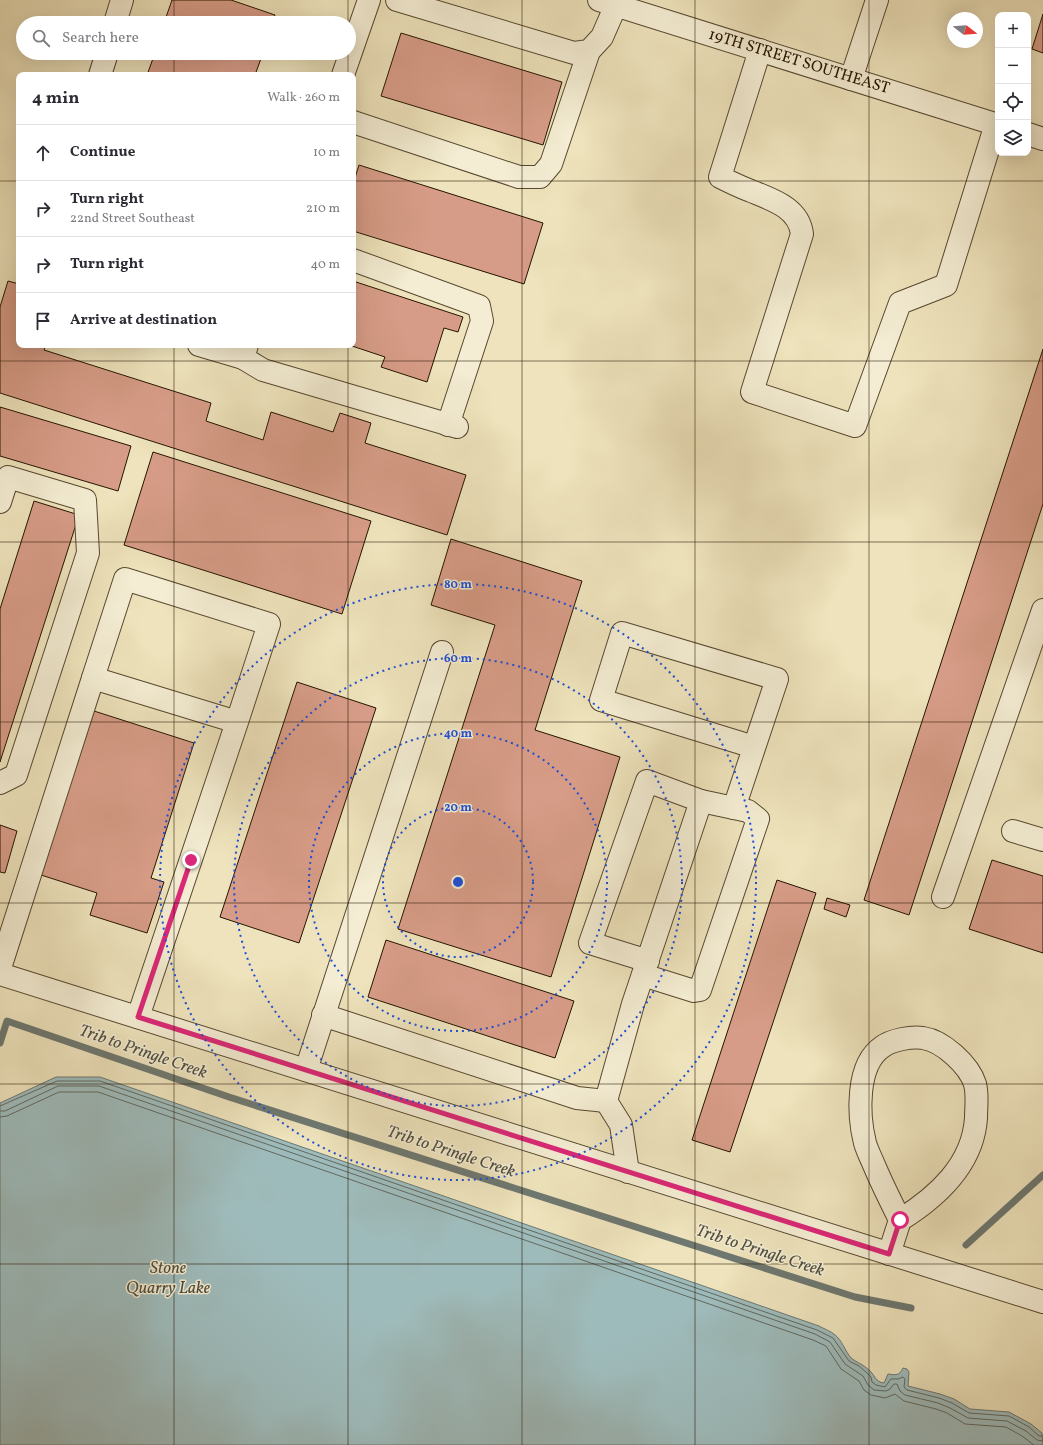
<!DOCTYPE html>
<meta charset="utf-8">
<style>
:root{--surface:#fff;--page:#f7f7f7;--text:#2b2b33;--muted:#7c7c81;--line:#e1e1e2}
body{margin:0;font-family:Vollkorn,serif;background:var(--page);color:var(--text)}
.controls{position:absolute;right:12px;top:12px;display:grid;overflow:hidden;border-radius:8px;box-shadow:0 4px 16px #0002}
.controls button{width:36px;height:36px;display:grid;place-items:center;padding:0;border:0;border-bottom:1px solid var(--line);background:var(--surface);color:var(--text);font:20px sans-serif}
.compass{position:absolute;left:947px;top:12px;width:36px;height:36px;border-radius:50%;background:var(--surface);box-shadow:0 4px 16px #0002;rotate:107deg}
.stop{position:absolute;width:12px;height:12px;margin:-9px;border:3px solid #db2777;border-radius:50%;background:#fff}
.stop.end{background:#db2777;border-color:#fff;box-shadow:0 1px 4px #0008}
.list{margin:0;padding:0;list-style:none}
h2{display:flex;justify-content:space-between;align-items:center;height:52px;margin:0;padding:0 16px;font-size:17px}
h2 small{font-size:13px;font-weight:400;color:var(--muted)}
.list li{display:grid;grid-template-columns:26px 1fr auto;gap:12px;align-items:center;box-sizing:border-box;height:56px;padding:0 16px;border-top:1px solid var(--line)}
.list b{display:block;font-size:15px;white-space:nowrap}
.list p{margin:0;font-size:13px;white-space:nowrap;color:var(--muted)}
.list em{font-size:13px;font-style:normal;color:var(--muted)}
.icon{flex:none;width:22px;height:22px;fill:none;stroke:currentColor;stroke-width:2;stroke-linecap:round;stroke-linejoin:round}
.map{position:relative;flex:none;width:1043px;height:1445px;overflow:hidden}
.search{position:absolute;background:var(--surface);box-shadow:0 4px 16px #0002;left:16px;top:16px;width:340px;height:44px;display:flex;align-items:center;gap:10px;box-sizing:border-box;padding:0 14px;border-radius:22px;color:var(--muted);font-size:15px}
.panel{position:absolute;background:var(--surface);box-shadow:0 4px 16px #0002;left:16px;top:72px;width:340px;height:276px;border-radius:8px}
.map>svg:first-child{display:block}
.water{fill:#9ebbbb;stroke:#6e7870}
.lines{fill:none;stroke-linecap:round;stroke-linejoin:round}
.shore{stroke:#62685e;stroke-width:1}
.stream{stroke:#6e7870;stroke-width:7}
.building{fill:#d79c87;stroke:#251400}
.minor-casing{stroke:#57482f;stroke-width:24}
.minor{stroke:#f4edd3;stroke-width:22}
.route{stroke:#db2777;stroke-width:5}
.grid{fill:none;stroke:#251400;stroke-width:1;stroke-opacity:0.55}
.ring{fill:none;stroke:#1d4ed8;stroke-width:2;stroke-dasharray:2 4}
.labels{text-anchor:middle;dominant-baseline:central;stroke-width:3;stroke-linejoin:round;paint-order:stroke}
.street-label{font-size:16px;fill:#251400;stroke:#f4edd3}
.water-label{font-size:17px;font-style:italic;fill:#4f4e41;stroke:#f4edd3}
.centre{fill:#1d4ed8;stroke:#f4edd3;stroke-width:2}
.ring-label{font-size:12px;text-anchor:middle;font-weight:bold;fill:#1d4ed8;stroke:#f4edd3;stroke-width:3;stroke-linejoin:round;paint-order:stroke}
</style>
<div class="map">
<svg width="1043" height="1445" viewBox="0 0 1043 1445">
<rect width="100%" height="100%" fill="#eee3bc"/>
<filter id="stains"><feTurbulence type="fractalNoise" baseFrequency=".005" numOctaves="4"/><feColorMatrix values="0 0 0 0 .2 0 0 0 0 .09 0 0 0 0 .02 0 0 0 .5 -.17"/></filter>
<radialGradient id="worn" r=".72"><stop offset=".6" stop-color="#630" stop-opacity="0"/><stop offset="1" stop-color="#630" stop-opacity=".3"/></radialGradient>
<path class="water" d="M56 1077H100L819 1326C824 1329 831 1331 835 1335 842 1340 845 1351 851 1358 856 1362 864 1365 869 1370 875 1375 875 1382 884 1383L888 1374C896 1375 899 1376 903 1368L907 1369 909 1372 908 1386 940 1394 954 1399 970 1409 1009 1412 1031 1424 1042 1433 1043 1445H0V1103Z"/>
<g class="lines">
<g class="shore">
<polyline points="0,1106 57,1081 100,1081 817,1330 833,1338 849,1361 859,1366 867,1373 871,1377 872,1382 876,1385 885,1387 891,1379 898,1379 903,1377 905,1379 904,1387 907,1390 939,1398 952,1403 969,1413 1009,1416 1029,1427 1039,1436 1043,1436"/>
<polyline points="0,1111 5,1111 58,1086 99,1086 815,1334 830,1342 845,1364 863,1376 868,1385 874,1390 886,1391 890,1389 894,1384 897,1384 900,1391 905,1395 938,1403 950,1408 968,1418 1007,1421 1026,1431 1037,1440 1043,1441"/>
<polyline points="0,1117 7,1116 59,1092 98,1092 813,1340 826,1346 841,1369 859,1381 864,1390 871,1395 885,1398 895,1394 904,1401 936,1409 947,1413 965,1424 1006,1427 1022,1436 1034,1445"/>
</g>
<g class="stream">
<polyline points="0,1043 7,1021 229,1097 855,1297 911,1308"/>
<polyline points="966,1245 1043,1175"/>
</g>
</g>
<g class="building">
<polygon points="172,0 231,0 275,15 272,23 164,23"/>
<polygon points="1043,14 1043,53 1032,49"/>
<polygon points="401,33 562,82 543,145 381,96"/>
<polygon points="155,53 263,53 255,75 147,75"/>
<polygon points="359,165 543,223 524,284 353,231 353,184"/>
<polygon points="8,281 19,284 19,345 46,345 44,350 211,403 206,421 263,440 271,412 333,432 340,413 371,423 365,443 466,475 447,535 0,393 0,307"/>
<polygon points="353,281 463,317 458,332 444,328 427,382 381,367 385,357 349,345 353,345"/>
<polygon points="1043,349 1043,504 909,915 864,900"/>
<polygon points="0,407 131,446 118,491 0,456"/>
<polygon points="153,452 371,521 342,614 124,545"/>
<polygon points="34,501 79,515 0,762 0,609"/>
<polygon points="451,539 582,581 535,730 620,757 551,977 398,929 495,625 431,605"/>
<polygon points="297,682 376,708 299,943 220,917"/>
<polygon points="94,711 194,743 151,878 164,882 147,933 90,915 97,893 41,875"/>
<polygon points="0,825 17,831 5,873 0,872"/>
<polygon points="992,860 1043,876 1043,953 969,929"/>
<polygon points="777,880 816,893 730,1152 692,1140"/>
<polygon points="827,898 850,905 846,917 824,909"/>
<polygon points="386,940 574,1001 555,1058 368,997"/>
</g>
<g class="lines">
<defs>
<g id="minor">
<polyline points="397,0 574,53 589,51 602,37 616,5"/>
<polyline points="599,0 998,125"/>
<polyline points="115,23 122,0"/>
<path d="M760 50 720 177C730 182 740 187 751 191 773 200 799 208 802 234L752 392 855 426 900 303 946 285 996 124"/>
<polyline points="100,75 107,53"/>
<polyline points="343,75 369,0"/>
<polyline points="851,79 877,0"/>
<polyline points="353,122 519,177 540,177 551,164 589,51"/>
<polyline points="1028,134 1043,139"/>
<polyline points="353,260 479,306 482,321 448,425"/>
<polyline points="199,345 243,358"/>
<polyline points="247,345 243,358 263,370 457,427"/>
<polyline points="0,502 8,477 85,500 88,553 16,775 0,783"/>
<polyline points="734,808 777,679 622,633 601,700 754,747"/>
<polyline points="1013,831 1043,840"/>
<polyline points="943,897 1043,610"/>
<polyline points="0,968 93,678"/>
<polyline points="0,974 1043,1302"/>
<polyline points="643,975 694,991 700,990 758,819 748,811 701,801"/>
<polyline points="323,1015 577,1098 606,1101"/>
<polyline points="138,1017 237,722 269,624 125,579 93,678 237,722"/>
<polyline points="306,1070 442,652"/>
<polyline points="628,1172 621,1125 606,1101 633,1004 701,801 647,781 590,943 648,961"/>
<path d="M889 1254 900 1220C937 1197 973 1165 976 1118 976 1107 978 1095 975 1084 969 1065 943 1041 923 1038 912 1036 891 1040 882 1047 856 1065 858 1115 865 1143 867 1150 871 1158 874 1165 882 1184 891 1202 900 1220"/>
</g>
</defs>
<use href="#minor" class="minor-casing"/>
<use href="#minor" class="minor"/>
</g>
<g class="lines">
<polyline class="route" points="191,860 138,1017 889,1254 900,1220"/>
</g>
<path class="grid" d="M174 0V23M348 0V23M522 0V1445M695 0V1445M869 0V1445M174 53V75M348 53V75M0 181H19M353 181H1043M174 345V1445M348 345V1445M0 361H1043M0 542H1043M0 722H1043M0 903H1043M0 1084H1043M0 1264H1043"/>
<g class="ring">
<circle cx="458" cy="882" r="75"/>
<circle cx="458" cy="882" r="149"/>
<circle cx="458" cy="882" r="224"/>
<circle cx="458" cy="882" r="298"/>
</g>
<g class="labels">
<g class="street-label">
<text transform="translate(799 62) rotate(17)">19TH STREET SOUTHEAST</text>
</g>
<g class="water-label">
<text transform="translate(143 1052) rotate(19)">Trib to Pringle Creek</text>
<text transform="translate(451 1152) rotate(18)">Trib to Pringle Creek</text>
<text transform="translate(760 1251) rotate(18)">Trib to Pringle Creek</text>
<text x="168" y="1268">Stone<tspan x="168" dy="20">Quarry Lake</tspan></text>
</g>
</g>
<circle cx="458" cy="882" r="6" class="centre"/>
<g class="ring-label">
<text x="458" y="588">80 m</text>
<text x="458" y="662">60 m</text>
<text x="458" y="737">40 m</text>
<text x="458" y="811">20 m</text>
</g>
<rect width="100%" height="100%" filter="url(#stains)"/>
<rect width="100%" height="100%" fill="url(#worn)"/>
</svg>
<div class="controls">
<button>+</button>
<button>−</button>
<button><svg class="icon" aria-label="locate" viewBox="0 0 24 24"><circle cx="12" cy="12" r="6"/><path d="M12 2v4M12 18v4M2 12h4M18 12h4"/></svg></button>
<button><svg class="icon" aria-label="layers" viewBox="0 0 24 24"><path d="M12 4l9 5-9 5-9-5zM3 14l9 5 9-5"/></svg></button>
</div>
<svg class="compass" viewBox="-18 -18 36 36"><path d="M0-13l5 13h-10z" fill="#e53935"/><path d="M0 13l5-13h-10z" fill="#7c7c81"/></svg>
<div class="stop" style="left:900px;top:1220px"></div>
<div class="stop end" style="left:191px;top:860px"></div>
<div class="search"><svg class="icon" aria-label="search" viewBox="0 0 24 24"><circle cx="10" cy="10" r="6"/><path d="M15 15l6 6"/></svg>Search here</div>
<section class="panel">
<h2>4 min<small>Walk · 260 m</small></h2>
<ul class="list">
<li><svg class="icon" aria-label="ahead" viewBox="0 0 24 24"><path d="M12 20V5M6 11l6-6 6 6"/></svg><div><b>Continue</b></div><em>10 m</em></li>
<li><svg class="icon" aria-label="right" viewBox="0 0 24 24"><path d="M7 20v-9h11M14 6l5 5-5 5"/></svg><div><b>Turn right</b><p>22nd Street Southeast</p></div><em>210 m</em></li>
<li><svg class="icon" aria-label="right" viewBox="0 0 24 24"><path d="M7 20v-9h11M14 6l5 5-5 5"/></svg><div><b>Turn right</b></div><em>40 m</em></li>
<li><svg class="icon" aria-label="arrive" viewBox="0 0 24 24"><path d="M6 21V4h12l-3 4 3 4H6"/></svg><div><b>Arrive at destination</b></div></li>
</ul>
</section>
</div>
